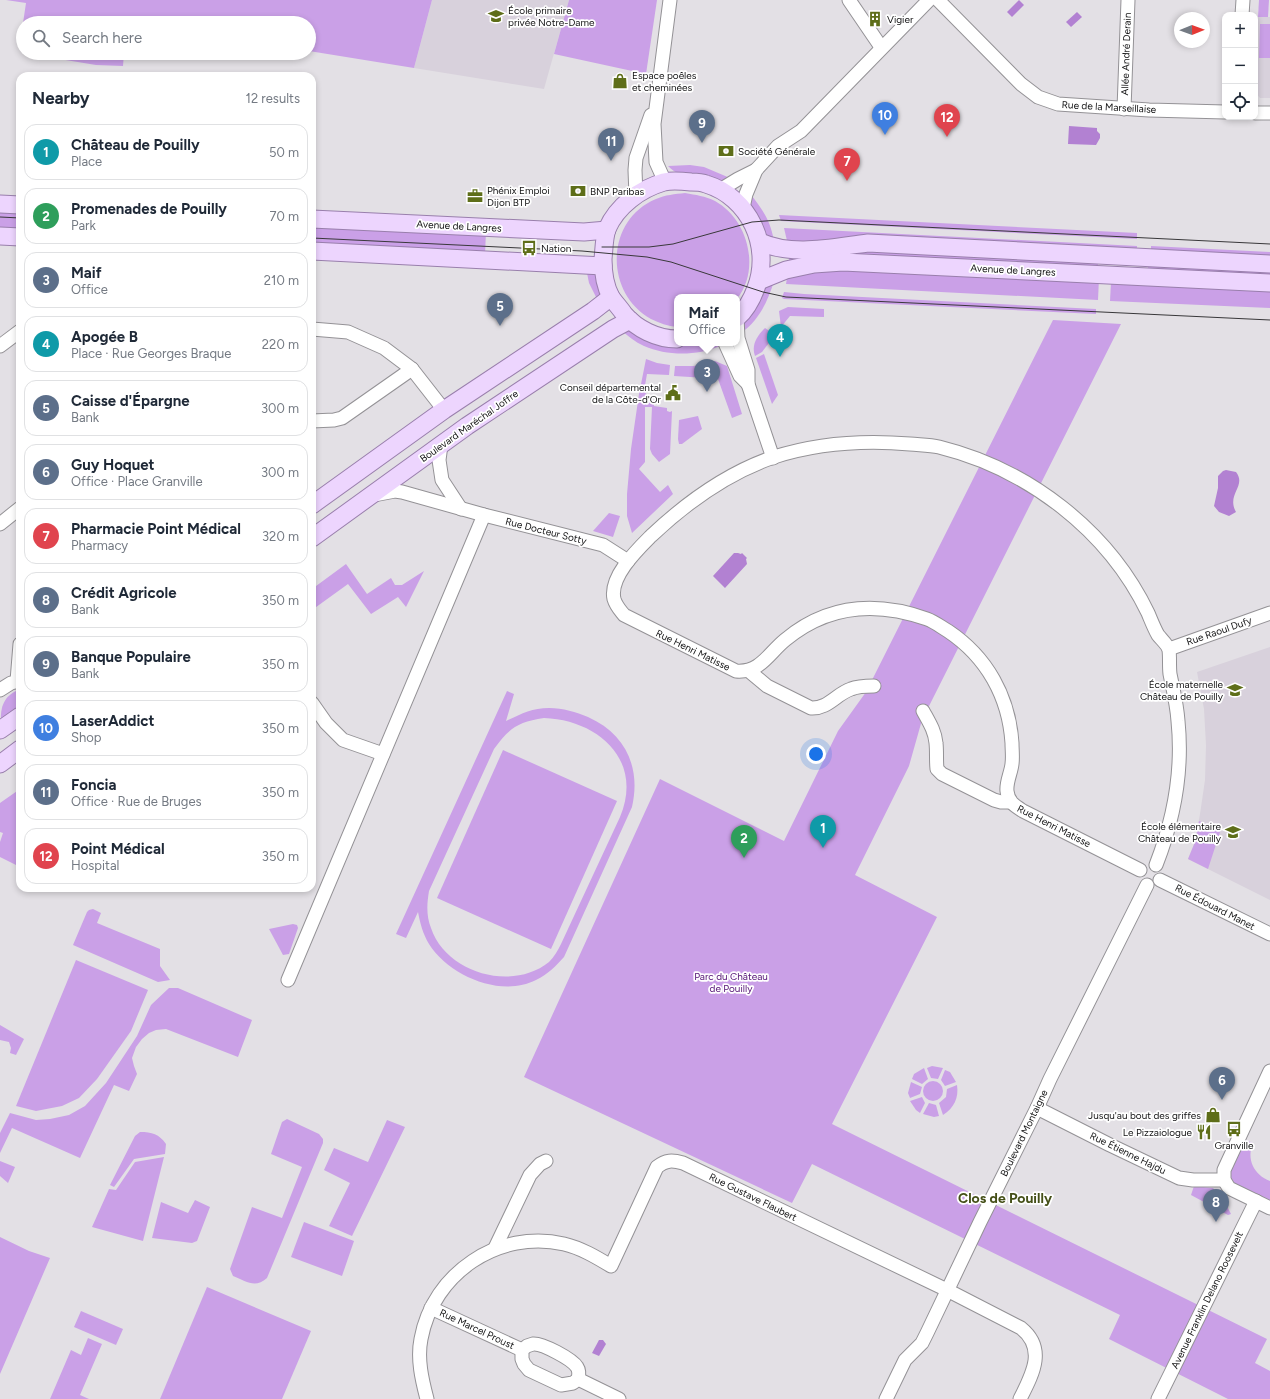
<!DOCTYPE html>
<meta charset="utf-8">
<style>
:root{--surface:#fff;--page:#f2f2f3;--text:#1f2937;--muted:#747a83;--line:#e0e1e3;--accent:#2563eb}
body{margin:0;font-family:Figtree,sans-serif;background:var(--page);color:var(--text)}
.controls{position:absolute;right:12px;top:12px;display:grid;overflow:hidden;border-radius:8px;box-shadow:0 2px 6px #0003}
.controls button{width:36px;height:36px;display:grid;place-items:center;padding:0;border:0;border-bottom:1px solid var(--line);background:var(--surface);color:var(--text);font:20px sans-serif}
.compass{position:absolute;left:1174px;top:12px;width:36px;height:36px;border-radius:50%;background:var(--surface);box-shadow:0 2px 6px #0003;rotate:89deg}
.you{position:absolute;left:816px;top:754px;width:14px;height:14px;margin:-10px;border:3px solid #fff;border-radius:50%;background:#1a73e8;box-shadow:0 0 0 6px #1a73e833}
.badge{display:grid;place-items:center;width:26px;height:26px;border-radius:50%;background:var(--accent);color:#fff;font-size:13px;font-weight:700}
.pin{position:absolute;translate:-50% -33px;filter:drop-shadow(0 1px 2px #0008)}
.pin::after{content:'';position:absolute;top:21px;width:14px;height:12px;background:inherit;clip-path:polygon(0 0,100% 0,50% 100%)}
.popup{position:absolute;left:674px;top:294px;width:66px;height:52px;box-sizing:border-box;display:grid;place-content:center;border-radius:8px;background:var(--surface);filter:drop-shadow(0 1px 3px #0005);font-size:13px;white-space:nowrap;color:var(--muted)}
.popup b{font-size:15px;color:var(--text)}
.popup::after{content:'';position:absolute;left:50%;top:100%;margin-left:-8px;border:8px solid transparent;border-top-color:var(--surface)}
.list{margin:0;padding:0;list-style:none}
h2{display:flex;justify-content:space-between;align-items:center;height:52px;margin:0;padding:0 16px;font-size:17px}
h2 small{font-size:13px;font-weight:400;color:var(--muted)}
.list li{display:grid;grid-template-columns:26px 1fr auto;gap:12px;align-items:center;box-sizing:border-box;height:56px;margin:0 8px 8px;padding:0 8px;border:1px solid var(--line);border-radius:12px}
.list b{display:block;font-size:15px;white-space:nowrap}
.list p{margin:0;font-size:13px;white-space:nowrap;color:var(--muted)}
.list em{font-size:13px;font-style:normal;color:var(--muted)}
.icon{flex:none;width:22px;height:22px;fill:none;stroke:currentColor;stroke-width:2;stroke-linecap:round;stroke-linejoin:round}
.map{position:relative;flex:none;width:1270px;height:1399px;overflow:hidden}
.search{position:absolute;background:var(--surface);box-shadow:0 2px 6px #0003;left:16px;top:16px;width:300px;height:44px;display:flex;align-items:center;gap:10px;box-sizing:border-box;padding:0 14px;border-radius:22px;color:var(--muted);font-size:15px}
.panel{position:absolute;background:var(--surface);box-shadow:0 2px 6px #0003;left:16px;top:72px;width:300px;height:820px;border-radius:12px}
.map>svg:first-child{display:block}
.built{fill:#d8d1dc}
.green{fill:#caa0e7;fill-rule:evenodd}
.water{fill:#b281d2}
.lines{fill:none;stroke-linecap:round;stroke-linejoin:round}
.minor-casing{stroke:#949296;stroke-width:15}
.major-casing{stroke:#997fac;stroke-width:19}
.minor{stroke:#fff;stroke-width:13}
.major{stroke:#edd5fe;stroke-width:17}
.tram{stroke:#39383a;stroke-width:1}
.labels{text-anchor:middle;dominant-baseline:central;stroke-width:3.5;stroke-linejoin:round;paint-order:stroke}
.poi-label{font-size:10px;fill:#121213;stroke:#fff;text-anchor:start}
.street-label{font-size:10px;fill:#121213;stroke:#fff}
.park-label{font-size:10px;fill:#521073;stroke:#fff}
.district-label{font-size:14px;font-weight:bold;fill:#455018;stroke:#fff}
</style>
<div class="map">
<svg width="1270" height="1399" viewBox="0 0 1270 1399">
<rect width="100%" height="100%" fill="#e3e0e5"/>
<g class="built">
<polygon points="432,0 569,0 544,89 414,68"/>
<polygon points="1258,17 1270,17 1270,98 1260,98 1255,92"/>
<polygon points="1270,647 1270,900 1188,859 1195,842 1200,814 1205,780 1206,745 1204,709 1197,672"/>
</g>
<g class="green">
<polygon points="6,0 432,0 414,68 309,51 309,23 145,23 126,20 125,23 23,23 26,3"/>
<polygon points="569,0 657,0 646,74 554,54"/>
<polygon points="1259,0 1269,0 1268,17 1258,17"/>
<polygon points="1260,24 1270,24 1270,58 1259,58"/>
<polygon points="23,53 124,53 123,66 96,65"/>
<path d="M690 165 704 167 730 178 721 185C703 181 682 180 668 166Z"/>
<path d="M685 193C696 195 705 196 715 201 748 219 761 269 737 299V297H677V327C668 326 659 323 651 319 604 293 605 220 656 199 665 195 675 194 685 193Z"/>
<path d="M750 193C763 211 770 219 774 241L762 233 749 204Z"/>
<polygon points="0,208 20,209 20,233 0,232"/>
<polygon points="779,215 1137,233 1137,239 781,221"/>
<polygon points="312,223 486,231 485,255 312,246"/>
<polygon points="784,228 1137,246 1137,250 788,245"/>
<polygon points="1151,246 1270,252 1270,257 1151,253"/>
<polygon points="841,248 1098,261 1098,268 789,263 789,253"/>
<polygon points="1148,264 1270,270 1270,277 1148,270"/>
<polygon points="810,269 1099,278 1098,300 786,284 787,278"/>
<path d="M592 271C603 281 605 287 598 301L589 283 587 273Z"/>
<path d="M774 281C768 301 759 320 742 332L743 320 763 288Z"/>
<polygon points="1111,282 1270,289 1270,308 1110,301"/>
<polygon points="784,292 804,294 1096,309 1096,314 784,299 782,298"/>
<polygon points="788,307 824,309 824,317 790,316 781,327 779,311"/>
<polygon points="1053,320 1121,324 922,720 909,766 855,875 937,917 832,1124 1267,1339 1255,1363 1270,1371 1270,1399 1228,1399 1109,1339 1120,1315 812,1164 792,1203 524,1077 660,779 784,841 838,731 866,692"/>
<path d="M765 328 775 335 762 352 755 356C751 345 757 336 765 328Z"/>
<path d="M621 330H636L677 343H716L720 346C697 356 667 356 644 346 635 342 628 336 621 330Z"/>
<polygon points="764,354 778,395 772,404 756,358"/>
<polygon points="646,359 657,363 670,365 669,375 647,374 644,391 648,396 648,401 654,402 654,406 667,408 667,411 670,412 672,411 670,454 659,462 652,454 650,449 652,407 645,407 645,462 639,469 660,492 668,485 673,494 632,533 627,516 627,494 631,449 639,394"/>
<polygon points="715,361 727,366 742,414 732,418 718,379 711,381 712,362"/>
<polygon points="706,363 706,378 674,376 675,366 694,366"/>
<polygon points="698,416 702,429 682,444 679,444 678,439 679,420"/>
<polygon points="609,513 620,516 613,537 593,531"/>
<polygon points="346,564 367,594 391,578 395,585 402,585 424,571 406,607 398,597 371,614 348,584 312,610 312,589"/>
<path d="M18 690H20V708L1 722C0 707 4 696 18 690Z"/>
<path d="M507 691 514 694 506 721C521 714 532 708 549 708 563 708 576 712 588 717 626 734 641 768 632 807L564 957C556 966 548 974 536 980 501 998 449 976 429 944 423 934 420 923 418 912L406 938 396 934ZM544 718C598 720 644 760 620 817L561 944C558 950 554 957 549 962 512 992 446 973 431 928 426 916 427 903 429 891L494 749C509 728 518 722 544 718Z"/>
<polygon points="503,750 617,801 551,949 437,898"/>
<polygon points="20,789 20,867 0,857 0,842 3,833 0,832 0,803"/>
<polygon points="1199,821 1221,829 1208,869 1188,859 1195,842"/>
<polygon points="93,909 101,913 97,923 160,949 160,966 170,980 158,982 73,945 87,912 89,910"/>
<polygon points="293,924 297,925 298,928 289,954 283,955 269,929"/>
<polygon points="76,960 148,990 131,1031 97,1079 79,1098 62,1106 36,1111 16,1106"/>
<polygon points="169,988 178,988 252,1020 238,1057 166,1029 156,1030 149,1033 142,1039 136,1047 132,1058 134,1066 137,1074 129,1091 114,1085 80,1158 12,1128 0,1153 0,1133 10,1113 36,1120 50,1119 69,1115 85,1106 106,1083 137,1036 151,1005"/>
<polygon points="0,1025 24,1039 16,1055 10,1053 11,1048 9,1042 0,1040"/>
<polygon points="932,1066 943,1068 938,1079 931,1078 927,1068"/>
<polygon points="924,1068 928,1079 922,1084 912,1079 914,1074"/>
<polygon points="945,1070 950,1072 956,1082 945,1086 941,1080"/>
<circle cx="933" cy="1091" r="10"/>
<polygon points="911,1082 922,1087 920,1094 910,1098 908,1093"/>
<path d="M957 1085C959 1098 954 1108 943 1115L939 1103 946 1097 947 1089Z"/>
<polygon points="922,1097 925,1103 920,1113 916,1110 910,1101"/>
<polygon points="929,1103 936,1105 939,1116 934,1117 923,1114"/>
<path d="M287 1119 319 1134 323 1139V1143L267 1278C255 1289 246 1281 233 1276L230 1269 252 1207 282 1218 302 1167 271 1154 282 1122Z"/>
<polygon points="387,1120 405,1127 352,1236 329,1226 350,1183 324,1170 334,1148 368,1162"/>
<path d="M140 1132C152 1132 159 1134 166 1144L165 1154 134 1159 114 1187 110 1185 135 1136Z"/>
<path d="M1243 1139 1253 1143C1246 1159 1254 1175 1270 1181V1202L1234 1184C1224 1171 1237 1153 1243 1139Z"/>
<polygon points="164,1157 143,1241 92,1227 109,1189 116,1190 135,1162"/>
<polygon points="0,1161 15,1167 8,1183 0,1176"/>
<polygon points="1194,1186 1213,1188 1222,1197 1231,1214 1228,1215 1191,1195"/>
<polygon points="195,1200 210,1207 197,1241 192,1243 152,1238 161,1202 188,1213"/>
<polygon points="304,1222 354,1241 342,1276 291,1257"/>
<polygon points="0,1237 29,1251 50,1258 0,1374"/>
<polygon points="207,1287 311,1331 282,1399 160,1399"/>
<polygon points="81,1311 123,1329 116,1345 74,1327"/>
<polygon points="88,1338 102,1344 80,1395 89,1399 50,1399 71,1350 81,1355"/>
</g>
<g class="water">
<polygon points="1019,0 1024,5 1012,17 1007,12"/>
<polygon points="1077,12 1082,17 1071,27 1066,22"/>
<polygon points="1069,126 1097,128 1097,131 1100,134 1100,138 1096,145 1068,144"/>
<path d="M1226 470 1236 472C1247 486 1226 494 1236 512L1229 516 1219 512 1214 506 1218 488V476L1223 471Z"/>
<polygon points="734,553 738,553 741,554 742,553 747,558 746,559 747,564 725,588 713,576"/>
<polygon points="599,1340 603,1340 606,1344 599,1356 592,1353"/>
</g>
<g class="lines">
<defs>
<g id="minor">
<polyline points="849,0 881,47"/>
<polyline points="938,0 1021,84 1038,97 1058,104 1149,110 1225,112"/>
<polyline points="1242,15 1243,0"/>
<polyline points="1124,109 1128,0"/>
<polyline points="1255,113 1270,113"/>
<polyline points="665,182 656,162 654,124 670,0"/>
<polyline points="720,190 738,179 756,170"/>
<polyline points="636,196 635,170 636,158 651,115"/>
<polyline points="743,208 746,194 756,170 778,146 801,131 929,0"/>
<polyline points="737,318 738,338 748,370 748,384 773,458"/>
<polyline points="312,329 348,332 384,348 412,369 444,410"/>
<polyline points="725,343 740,376 748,384"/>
<polyline points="0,346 20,331"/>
<polyline points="312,421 334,420 342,418 412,369"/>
<polyline points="441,445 439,460 442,480 461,509"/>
<polyline points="374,495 395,491 402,492 484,515 603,545 628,561"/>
<polyline points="0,524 20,508"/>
<polyline points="1169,649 1270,613"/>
<path d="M749 671 767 686 811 708C828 709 836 694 851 689 858 686 866 686 874 686"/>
<polyline points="17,681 20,644"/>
<polyline points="0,690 11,683 20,681"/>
<polyline points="312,703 326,723 343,740 383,754"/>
<path d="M923 711C929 722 935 731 936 743 937 752 936 760 937 769L942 774 994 800 1001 802H1010"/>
<path d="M1140 870 1023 811C1015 806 1008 802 1007 791 1006 782 1011 773 1012 764 1013 757 1012 750 1012 743 1009 697 987 657 948 631 941 627 935 622 927 619 876 601 827 605 785 640 768 654 760 673 736 671L624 615C620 610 616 606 614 599 609 577 637 550 651 536 687 502 727 473 774 457 818 443 864 440 910 444 920 445 930 445 939 447 1028 469 1108 530 1148 613 1151 620 1154 628 1158 635 1161 639 1168 645 1169 650 1170 657 1169 666 1170 674 1173 689 1177 705 1178 721 1183 770 1174 819 1156 865"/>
<polyline points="1160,880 1270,934"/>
<polyline points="288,980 484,515"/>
<polyline points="1270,1071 1224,1170 1224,1180 1229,1188 1270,1208"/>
<polyline points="1037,1108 1110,1145 1179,1178 1193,1180 1224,1180"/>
<polyline points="495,1248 530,1175 540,1164 546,1161"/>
<polyline points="431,1308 522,1350"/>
<path d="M533 1344C542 1343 572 1359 577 1367 579 1370 579 1375 578 1379L573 1383 561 1385 529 1370 524 1364 522 1359V1350L527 1346Z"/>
<polyline points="578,1379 619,1399"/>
<path d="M427 1399C422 1380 417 1359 421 1339 433 1273 499 1229 564 1244 581 1248 596 1257 611 1266L657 1167C666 1160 672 1160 683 1163L947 1290 1021 1328C1047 1349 1032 1375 1020 1399"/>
<polyline points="886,1399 905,1360 922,1343 927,1333 980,1222 1037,1108 1050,1079 1147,885"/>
<polyline points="1158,1399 1256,1201"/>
</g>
<g id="major">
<polyline points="0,204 20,205"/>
<polyline points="312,219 584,232 607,230"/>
<polyline points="0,236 20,237"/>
<path d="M760 242C793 257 834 247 868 243L1270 264"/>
<polyline points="312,251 603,266"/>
<polyline points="759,281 786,270 814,264 843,262 1270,283"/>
<path d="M677 339C657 339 637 329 624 314 620 308 615 303 611 297 605 286 603 271 603 259 604 250 604 238 607 229 617 206 640 189 664 182 672 180 682 181 691 182 696 182 701 182 706 184 749 197 772 246 756 288 752 299 746 310 737 318"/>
<polyline points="312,505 444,410 593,311 611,297"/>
<polyline points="312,538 467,426 613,329 630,320"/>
<polyline points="0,730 20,716"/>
<polyline points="0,764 20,749"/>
</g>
</defs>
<use href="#minor" class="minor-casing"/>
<use href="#major" class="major-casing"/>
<use href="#minor" class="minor"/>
<use href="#major" class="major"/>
<g class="tram">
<polyline points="0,217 20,218"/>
<polyline points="312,238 582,251 647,257 671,262 763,292 786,297 1270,320"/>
<polyline points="602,247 649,247 673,244 752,222 779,220 1270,244"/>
</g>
</g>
<defs>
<symbol id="school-bare" viewBox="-9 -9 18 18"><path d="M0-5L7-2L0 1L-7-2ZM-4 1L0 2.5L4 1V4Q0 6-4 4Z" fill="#5e6e19" stroke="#fff" stroke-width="2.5" paint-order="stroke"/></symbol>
<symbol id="building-bare" viewBox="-9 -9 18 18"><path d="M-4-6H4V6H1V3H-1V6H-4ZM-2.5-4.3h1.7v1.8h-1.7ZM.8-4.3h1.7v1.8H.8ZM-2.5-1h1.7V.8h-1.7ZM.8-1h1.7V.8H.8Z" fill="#5e6e19" stroke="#fff" stroke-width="2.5" paint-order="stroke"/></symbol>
<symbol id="shop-bare" viewBox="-9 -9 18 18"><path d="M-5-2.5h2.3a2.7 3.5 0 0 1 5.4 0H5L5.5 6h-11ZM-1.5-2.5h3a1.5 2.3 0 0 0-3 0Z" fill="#5e6e19" stroke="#fff" stroke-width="2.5" paint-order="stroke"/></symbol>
<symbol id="bank-bare" viewBox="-9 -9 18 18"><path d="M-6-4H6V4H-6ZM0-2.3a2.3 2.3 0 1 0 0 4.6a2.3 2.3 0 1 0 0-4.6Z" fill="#5e6e19" stroke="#fff" stroke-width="2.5" paint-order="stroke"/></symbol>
<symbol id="office-bare" viewBox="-9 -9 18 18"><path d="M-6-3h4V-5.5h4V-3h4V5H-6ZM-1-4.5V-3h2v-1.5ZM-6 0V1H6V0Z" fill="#5e6e19" stroke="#fff" stroke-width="2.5" paint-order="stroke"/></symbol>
<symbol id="bus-bare" viewBox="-9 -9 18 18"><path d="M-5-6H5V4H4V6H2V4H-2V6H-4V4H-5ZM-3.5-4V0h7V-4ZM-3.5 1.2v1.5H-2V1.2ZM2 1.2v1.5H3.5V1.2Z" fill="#5e6e19" stroke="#fff" stroke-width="2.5" paint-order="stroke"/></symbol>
<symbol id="civic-bare" viewBox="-9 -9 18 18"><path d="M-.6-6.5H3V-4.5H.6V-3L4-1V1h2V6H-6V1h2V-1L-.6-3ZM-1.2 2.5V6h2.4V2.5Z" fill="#5e6e19" stroke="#fff" stroke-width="2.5" paint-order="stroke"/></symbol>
<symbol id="restaurant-bare" viewBox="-9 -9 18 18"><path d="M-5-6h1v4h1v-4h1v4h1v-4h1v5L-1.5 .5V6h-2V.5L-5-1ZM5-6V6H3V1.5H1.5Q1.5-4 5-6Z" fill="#5e6e19" stroke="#fff" stroke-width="2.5" paint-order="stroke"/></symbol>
</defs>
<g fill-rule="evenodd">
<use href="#school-bare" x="485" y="5" width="22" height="22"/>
<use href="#building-bare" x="864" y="8" width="22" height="22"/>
<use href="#shop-bare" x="609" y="70" width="22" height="22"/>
<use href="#bank-bare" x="715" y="140" width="22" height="22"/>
<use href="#bank-bare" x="567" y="180" width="22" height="22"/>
<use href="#office-bare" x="464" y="185" width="22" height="22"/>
<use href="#bus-bare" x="518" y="237" width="22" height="22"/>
<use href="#civic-bare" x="662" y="382" width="22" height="22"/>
<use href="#school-bare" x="1224" y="679" width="22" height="22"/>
<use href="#school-bare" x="1222" y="821" width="22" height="22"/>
<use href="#shop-bare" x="1202" y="1104" width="22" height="22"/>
<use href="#bus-bare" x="1223" y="1118" width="22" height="22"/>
<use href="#restaurant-bare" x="1193" y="1121" width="22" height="22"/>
</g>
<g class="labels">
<g class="poi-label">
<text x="508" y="10">École primaire<tspan x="508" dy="12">privée Notre-Dame</tspan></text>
<text x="887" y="19">Vigier</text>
<text x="632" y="75">Espace poêles<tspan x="632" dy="12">et cheminées</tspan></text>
<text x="738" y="151">Société Générale</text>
<text x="487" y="190">Phénix Emploi<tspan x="487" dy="12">Dijon BTP</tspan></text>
<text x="590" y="191">BNP Paribas</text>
<text x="541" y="248">Nation</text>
<text x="661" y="387" text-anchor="end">Conseil départemental<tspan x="661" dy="12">de la Côte-d'Or</tspan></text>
<text x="1223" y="684" text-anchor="end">École maternelle<tspan x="1223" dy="12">Château de Pouilly</tspan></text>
<text x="1221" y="826" text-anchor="end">École élémentaire<tspan x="1221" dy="12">Château de Pouilly</tspan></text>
<text x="1201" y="1115" text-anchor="end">Jusqu'au bout des griffes</text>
<text x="1192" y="1132" text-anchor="end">Le Pizzaiologue</text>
<text x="1234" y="1145" text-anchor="middle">Granville</text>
</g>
<g class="street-label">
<text transform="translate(1126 54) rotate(-88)">Allée André Derain</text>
<text transform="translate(1109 107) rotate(3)">Rue de la Marseillaise</text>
<text transform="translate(459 226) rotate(3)">Avenue de Langres</text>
<text transform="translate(1013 270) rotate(3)">Avenue de Langres</text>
<text transform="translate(469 426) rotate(-35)">Boulevard Maréchal Joffre</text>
<text transform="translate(546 531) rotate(14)">Rue Docteur Sotty</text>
<text transform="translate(1219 631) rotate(-19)">Rue Raoul Dufy</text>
<text transform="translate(693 650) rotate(26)">Rue Henri Matisse</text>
<text transform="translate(1054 826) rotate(27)">Rue Henri Matisse</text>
<text transform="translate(1215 907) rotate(27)">Rue Édouard Manet</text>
<text transform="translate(1024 1133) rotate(-64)">Boulevard Montaigne</text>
<text transform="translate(1128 1153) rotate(26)">Rue Étienne Hajdu</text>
<text transform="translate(753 1197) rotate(26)">Rue Gustave Flaubert</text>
<text transform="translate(1207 1300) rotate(-64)">Avenue Franklin Delano Roosevelt</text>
<text transform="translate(477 1329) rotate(25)">Rue Marcel Proust</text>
</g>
<g class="park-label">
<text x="731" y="976">Parc du Château<tspan x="731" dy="12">de Pouilly</tspan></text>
</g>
<g class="district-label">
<text x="1005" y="1198">Clos de Pouilly</text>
</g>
</g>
</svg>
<div class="controls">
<button>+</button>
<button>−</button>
<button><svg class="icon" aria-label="locate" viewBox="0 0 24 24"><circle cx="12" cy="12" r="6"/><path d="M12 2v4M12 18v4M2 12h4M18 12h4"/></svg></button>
</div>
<svg class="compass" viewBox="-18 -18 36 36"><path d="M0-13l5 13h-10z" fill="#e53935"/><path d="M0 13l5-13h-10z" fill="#747a83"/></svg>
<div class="you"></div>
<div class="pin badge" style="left:823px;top:848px;background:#0f9aa8">1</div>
<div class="pin badge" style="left:744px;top:858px;background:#2e9e5b">2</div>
<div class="pin badge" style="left:707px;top:392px;background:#5c6f8a">3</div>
<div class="popup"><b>Maif</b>Office</div>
<div class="pin badge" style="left:780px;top:357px;background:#0f9aa8">4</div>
<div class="pin badge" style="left:500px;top:326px;background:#5c6f8a">5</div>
<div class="pin badge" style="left:1222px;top:1100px;background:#5c6f8a">6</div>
<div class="pin badge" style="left:847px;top:181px;background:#e0444e">7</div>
<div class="pin badge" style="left:1216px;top:1222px;background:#5c6f8a">8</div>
<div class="pin badge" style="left:702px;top:143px;background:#5c6f8a">9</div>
<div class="pin badge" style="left:885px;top:135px;background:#3f7fe0">10</div>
<div class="pin badge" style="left:611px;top:161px;background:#5c6f8a">11</div>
<div class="pin badge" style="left:947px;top:137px;background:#e0444e">12</div>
<div class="search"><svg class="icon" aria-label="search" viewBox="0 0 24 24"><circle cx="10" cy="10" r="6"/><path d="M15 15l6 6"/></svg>Search here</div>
<section class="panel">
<h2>Nearby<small>12 results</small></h2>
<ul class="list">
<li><span class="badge" style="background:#0f9aa8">1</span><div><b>Château de Pouilly</b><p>Place</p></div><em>50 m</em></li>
<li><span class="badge" style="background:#2e9e5b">2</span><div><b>Promenades de Pouilly</b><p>Park</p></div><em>70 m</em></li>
<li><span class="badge" style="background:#5c6f8a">3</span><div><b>Maif</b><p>Office</p></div><em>210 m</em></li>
<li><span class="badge" style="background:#0f9aa8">4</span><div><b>Apogée B</b><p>Place · Rue Georges Braque</p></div><em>220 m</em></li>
<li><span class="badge" style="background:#5c6f8a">5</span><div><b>Caisse d'Épargne</b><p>Bank</p></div><em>300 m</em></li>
<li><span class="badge" style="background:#5c6f8a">6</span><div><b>Guy Hoquet</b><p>Office · Place Granville</p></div><em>300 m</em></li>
<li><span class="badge" style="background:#e0444e">7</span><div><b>Pharmacie Point Médical</b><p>Pharmacy</p></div><em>320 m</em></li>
<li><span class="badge" style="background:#5c6f8a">8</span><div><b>Crédit Agricole</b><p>Bank</p></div><em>350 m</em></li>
<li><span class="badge" style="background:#5c6f8a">9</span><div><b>Banque Populaire</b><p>Bank</p></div><em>350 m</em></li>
<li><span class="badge" style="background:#3f7fe0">10</span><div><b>LaserAddict</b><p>Shop</p></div><em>350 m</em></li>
<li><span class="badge" style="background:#5c6f8a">11</span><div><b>Foncia</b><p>Office · Rue de Bruges</p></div><em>350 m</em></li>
<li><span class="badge" style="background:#e0444e">12</span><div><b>Point Médical</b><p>Hospital</p></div><em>350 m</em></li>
</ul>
</section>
</div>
